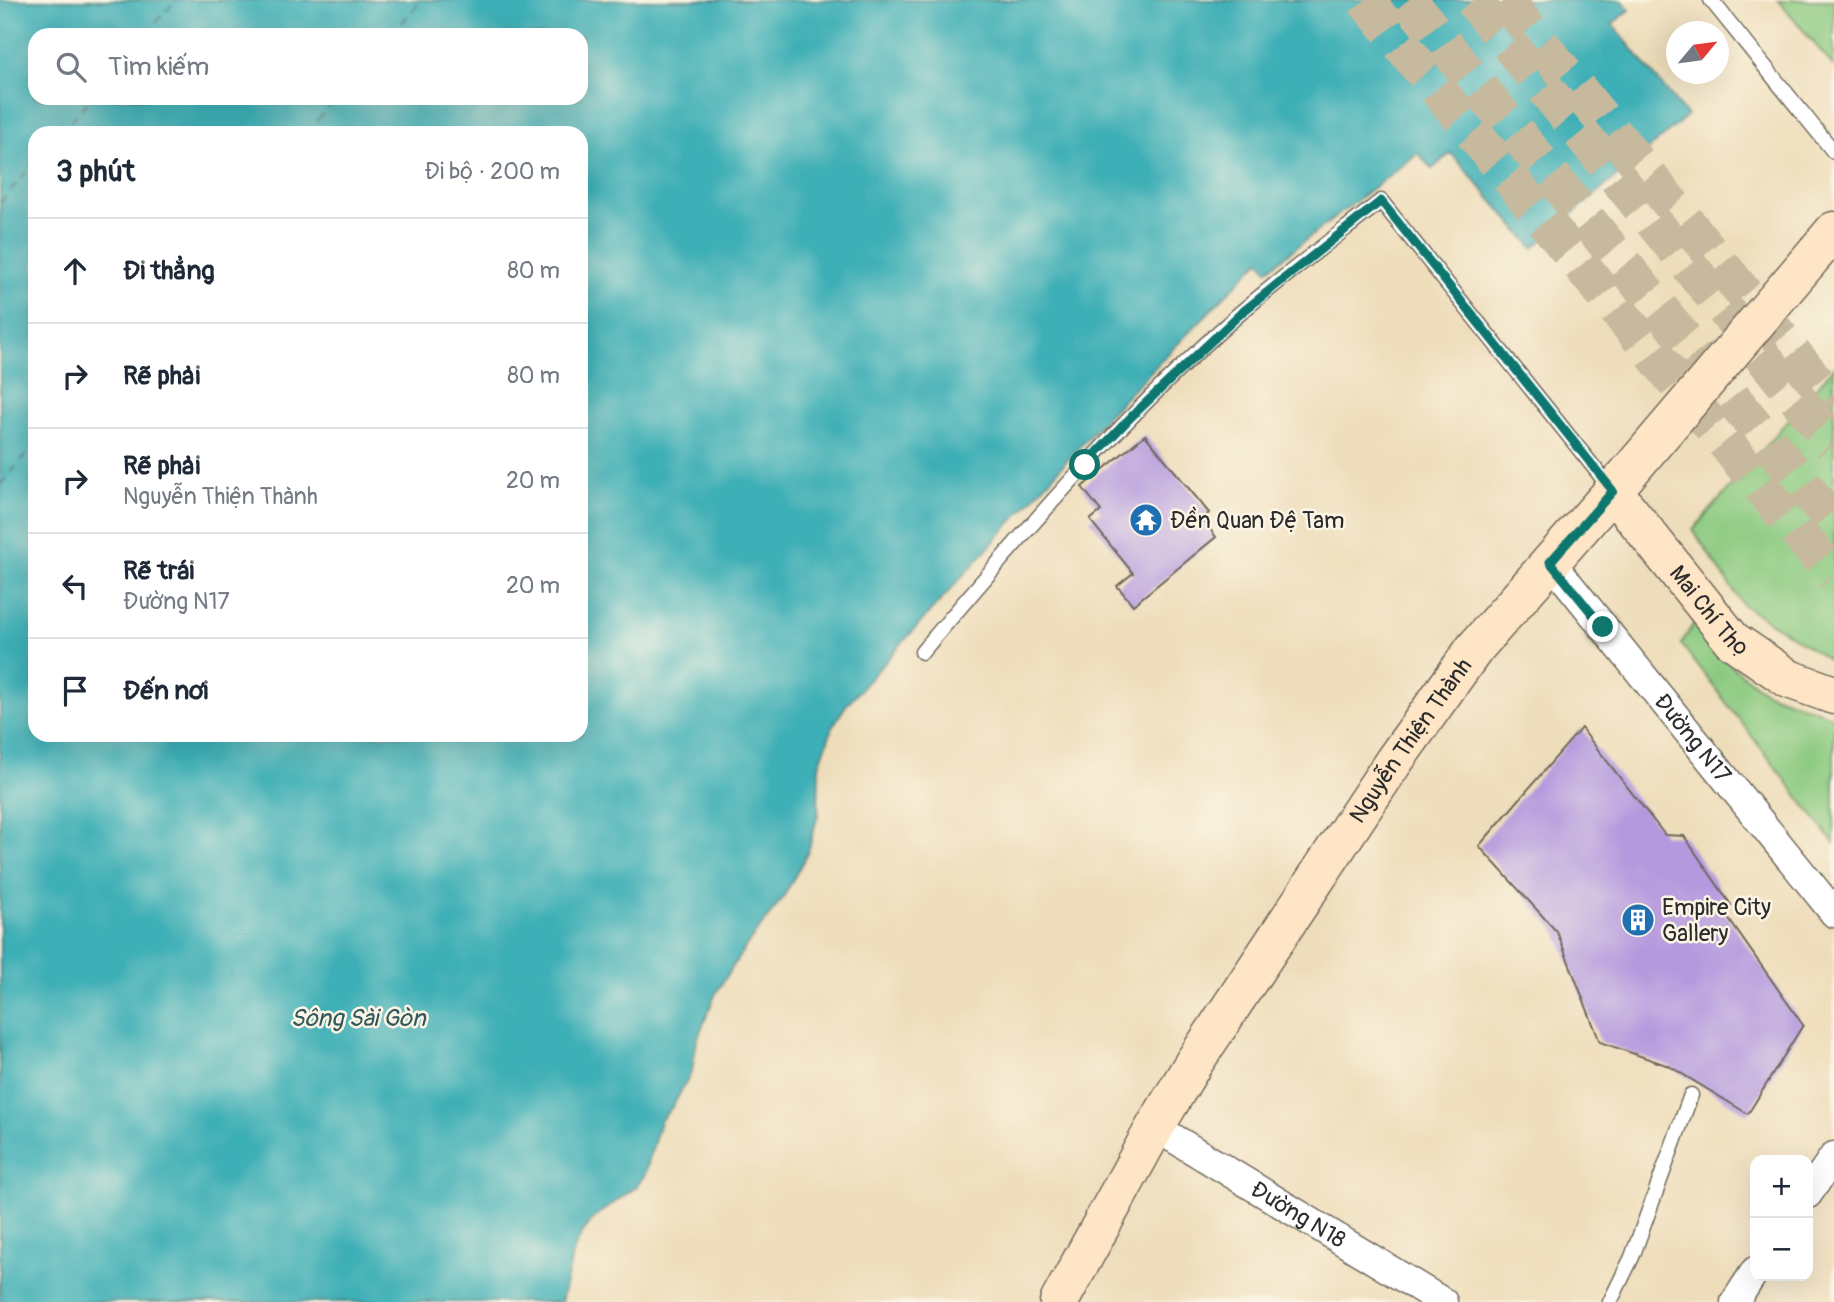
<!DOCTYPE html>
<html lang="vi">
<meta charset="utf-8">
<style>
:root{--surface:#fff;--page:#f2f2f3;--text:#1f2937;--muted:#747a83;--line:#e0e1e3}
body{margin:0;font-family:Pangolin,sans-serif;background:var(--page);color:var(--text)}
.controls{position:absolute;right:21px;bottom:21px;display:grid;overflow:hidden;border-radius:14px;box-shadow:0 7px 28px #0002}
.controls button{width:63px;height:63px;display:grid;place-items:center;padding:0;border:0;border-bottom:2px solid var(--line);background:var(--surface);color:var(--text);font:35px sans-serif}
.compass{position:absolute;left:1666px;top:21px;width:63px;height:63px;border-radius:50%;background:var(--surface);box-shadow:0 7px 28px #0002;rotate:61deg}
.stop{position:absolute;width:21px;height:21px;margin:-16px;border:5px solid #0f766e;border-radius:50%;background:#fff}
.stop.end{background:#0f766e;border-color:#fff;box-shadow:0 2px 7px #0008}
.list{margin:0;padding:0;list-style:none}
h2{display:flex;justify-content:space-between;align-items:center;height:91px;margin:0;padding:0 28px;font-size:30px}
h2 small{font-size:23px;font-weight:400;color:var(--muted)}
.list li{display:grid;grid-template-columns:46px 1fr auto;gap:21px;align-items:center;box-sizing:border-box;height:105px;padding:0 28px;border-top:2px solid var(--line)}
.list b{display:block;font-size:26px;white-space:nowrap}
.list p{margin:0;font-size:23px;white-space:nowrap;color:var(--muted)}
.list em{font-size:23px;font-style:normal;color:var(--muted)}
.icon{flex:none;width:38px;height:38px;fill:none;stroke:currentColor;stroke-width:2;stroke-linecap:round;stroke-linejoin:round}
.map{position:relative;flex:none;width:1834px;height:1302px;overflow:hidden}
.search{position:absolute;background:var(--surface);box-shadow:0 7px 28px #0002;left:28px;top:28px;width:560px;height:77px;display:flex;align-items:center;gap:18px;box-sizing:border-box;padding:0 24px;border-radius:21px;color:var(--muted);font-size:26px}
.panel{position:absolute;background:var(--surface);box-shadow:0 7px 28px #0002;left:28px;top:126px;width:560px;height:616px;border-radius:21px}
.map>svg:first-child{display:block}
.green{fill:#8ac97f;stroke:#5a7a55;stroke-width:2}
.water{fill:#3dafb6;stroke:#346d70;stroke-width:2;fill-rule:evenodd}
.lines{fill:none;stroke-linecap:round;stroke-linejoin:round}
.ferry{stroke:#31595c;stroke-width:2;stroke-dasharray:9 7;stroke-linecap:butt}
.building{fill:#b499de}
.primary-tunnel{stroke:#c7b99d;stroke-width:38;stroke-dasharray:38 19;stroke-linecap:butt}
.highway-tunnel{stroke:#c7b99d;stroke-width:38;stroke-dasharray:38 19;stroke-linecap:butt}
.lane-casing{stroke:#6f695d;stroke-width:17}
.street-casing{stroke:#6f695d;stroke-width:31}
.secondary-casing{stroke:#6f695d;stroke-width:41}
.lane{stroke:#fff;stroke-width:14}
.street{stroke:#fff;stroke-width:28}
.secondary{stroke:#fee5c5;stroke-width:38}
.route{stroke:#0f766e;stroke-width:9}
.labels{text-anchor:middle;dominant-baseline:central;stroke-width:5;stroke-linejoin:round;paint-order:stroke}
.poi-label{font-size:23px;fill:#2b2b2b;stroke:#fcf5e5;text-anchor:start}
.street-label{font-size:23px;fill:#2b2b2b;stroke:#fcf5e5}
.water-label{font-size:24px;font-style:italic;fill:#31595c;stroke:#fcf5e5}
</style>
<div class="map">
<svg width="1834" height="1302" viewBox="0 0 1834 1302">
<rect width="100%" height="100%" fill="#fcf5e5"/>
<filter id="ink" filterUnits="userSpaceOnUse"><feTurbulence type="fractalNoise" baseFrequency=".0143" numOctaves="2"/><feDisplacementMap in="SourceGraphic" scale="14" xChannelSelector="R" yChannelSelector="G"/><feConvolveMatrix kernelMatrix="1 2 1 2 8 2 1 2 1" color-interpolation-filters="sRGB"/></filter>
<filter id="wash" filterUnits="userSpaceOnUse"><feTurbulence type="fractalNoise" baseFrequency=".00686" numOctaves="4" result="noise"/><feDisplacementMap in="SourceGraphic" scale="28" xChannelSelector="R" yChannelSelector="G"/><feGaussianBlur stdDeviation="1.57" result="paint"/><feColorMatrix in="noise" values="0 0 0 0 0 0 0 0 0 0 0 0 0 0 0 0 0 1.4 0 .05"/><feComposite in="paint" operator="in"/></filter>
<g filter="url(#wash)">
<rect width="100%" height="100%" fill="#eeddba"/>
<g class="green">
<polygon points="1778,0 1834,0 1834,67"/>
<polygon points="1834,367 1834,663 1743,605 1693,530"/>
<polygon points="1694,623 1733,667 1765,692 1834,717 1834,843 1681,644"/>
</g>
<path class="water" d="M0 0H1622L1630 10 1612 24 1687 116 1533 248 1451 153 1432 169 1418 153 1267 270 1260 260 1109 414 847 704 833 726 819 766 818 814 808 852 784 896 746 946 716 993 697 1040 692 1071 673 1106 660 1121 645 1174 637 1186 595 1217 583 1232 574 1249 561 1302H0ZM35 35H581V98H35ZM35 133H581V735H35Z"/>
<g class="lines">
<g class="ferry">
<polyline points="145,35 176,0"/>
<polyline points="391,35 422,0"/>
<polyline points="60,133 91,98"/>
<polyline points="306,133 337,98"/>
<polyline points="0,203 35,162"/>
<polyline points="0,485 35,445"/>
</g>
</g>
<g id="blocks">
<g class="building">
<polygon points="1145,435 1209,513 1202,519 1216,537 1133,605 1117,586 1133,573 1090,520 1101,511 1082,487"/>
<polygon points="1581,728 1665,835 1684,836 1731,905 1721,908 1803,1025 1748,1114 1669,1066 1600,1042 1557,932 1479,846"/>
</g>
</g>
</g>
<g filter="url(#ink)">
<use href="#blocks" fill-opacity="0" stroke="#6f695d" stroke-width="2"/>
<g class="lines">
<g class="primary-tunnel">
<polyline points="1365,0 1834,576"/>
<polyline points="1505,0 1834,404"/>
</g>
<g class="highway-tunnel">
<polyline points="1408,0 1834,523"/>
<polyline points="1473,0 1834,444"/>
</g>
<defs>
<g id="lane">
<polyline points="1711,0 1834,152"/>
<path d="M922 652C1022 534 1123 416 1239 314 1285 275 1334 238 1381 201L1612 490"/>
<polyline points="1610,1302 1632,1257 1691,1095"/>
</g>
<g id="street">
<path id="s1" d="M1551 562 1834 913"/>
<path id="s2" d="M1155 1127 1443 1302"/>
<polyline points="1808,1194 1834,1156"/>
<polyline points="1735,1302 1755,1271"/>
</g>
<g id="secondary">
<path id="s3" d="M1613 491 1732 640 1789 679 1834 695"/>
<path id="s4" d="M1059 1302 1155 1127 1193 1064 1394 761 1475 648 1613 491 1834 231"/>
</g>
</defs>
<use href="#lane" class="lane-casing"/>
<use href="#street" class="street-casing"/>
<use href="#secondary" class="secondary-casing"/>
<use href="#lane" class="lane"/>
<use href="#street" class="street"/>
<use href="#secondary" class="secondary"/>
</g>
</g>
<g class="lines" filter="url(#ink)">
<polyline class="route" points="1085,465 1132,416 1240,314 1381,201 1613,491 1550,562 1603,627"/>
</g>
<defs>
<symbol id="temple-disc" viewBox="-11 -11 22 22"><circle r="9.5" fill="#1f6fb2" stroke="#fcf5e5"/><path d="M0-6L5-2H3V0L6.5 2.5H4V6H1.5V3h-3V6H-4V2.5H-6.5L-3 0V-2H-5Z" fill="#fff"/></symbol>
<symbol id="building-disc" viewBox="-11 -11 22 22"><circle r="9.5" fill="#1f6fb2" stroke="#fcf5e5"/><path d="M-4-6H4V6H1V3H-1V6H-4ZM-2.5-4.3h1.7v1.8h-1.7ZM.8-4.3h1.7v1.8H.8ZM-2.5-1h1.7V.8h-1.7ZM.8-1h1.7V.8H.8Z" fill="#fff"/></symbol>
</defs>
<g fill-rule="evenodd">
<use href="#temple-disc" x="1127" y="501" width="38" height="38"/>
<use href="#building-disc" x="1619" y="901" width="38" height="38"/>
</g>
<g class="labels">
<g class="poi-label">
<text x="1170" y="520">Đền Quan Đệ Tam</text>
<text x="1662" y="907">Empire City<tspan x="1662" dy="26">Gallery</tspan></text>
</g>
<g class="street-label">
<text stroke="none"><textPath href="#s3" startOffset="154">Mai Chí Thọ</textPath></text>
<text stroke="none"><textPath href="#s1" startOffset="226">Đường N17</textPath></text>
<text stroke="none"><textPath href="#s4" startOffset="663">Nguyễn Thiện Thành</textPath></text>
<text stroke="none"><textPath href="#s2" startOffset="168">Đường N18</textPath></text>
</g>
<g class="water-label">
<text x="358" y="1018">Sông Sài Gòn</text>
</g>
</g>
</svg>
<div class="controls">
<button>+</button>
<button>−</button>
</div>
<svg class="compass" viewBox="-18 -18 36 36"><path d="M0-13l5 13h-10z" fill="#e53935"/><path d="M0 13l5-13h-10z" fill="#747a83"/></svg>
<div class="stop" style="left:1085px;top:465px"></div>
<div class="stop end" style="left:1603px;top:627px"></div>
<div class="search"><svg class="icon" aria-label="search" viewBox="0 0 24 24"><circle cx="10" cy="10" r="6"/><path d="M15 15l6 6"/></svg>Tìm kiếm</div>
<section class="panel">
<h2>3 phút<small>Đi bộ · 200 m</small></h2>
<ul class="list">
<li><svg class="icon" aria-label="ahead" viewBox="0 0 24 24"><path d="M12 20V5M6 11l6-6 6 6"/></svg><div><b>Đi thẳng</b></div><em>80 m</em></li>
<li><svg class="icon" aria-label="right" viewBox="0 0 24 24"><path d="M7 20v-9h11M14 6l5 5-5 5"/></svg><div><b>Rẽ phải</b></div><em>80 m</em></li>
<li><svg class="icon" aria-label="right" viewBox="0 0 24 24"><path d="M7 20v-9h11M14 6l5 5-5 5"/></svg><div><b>Rẽ phải</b><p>Nguyễn Thiện Thành</p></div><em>20 m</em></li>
<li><svg class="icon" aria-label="left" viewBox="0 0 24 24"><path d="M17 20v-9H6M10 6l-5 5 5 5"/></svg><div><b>Rẽ trái</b><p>Đường N17</p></div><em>20 m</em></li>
<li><svg class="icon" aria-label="arrive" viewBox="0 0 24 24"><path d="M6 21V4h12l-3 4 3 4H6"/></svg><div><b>Đến nơi</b></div></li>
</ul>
</section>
</div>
